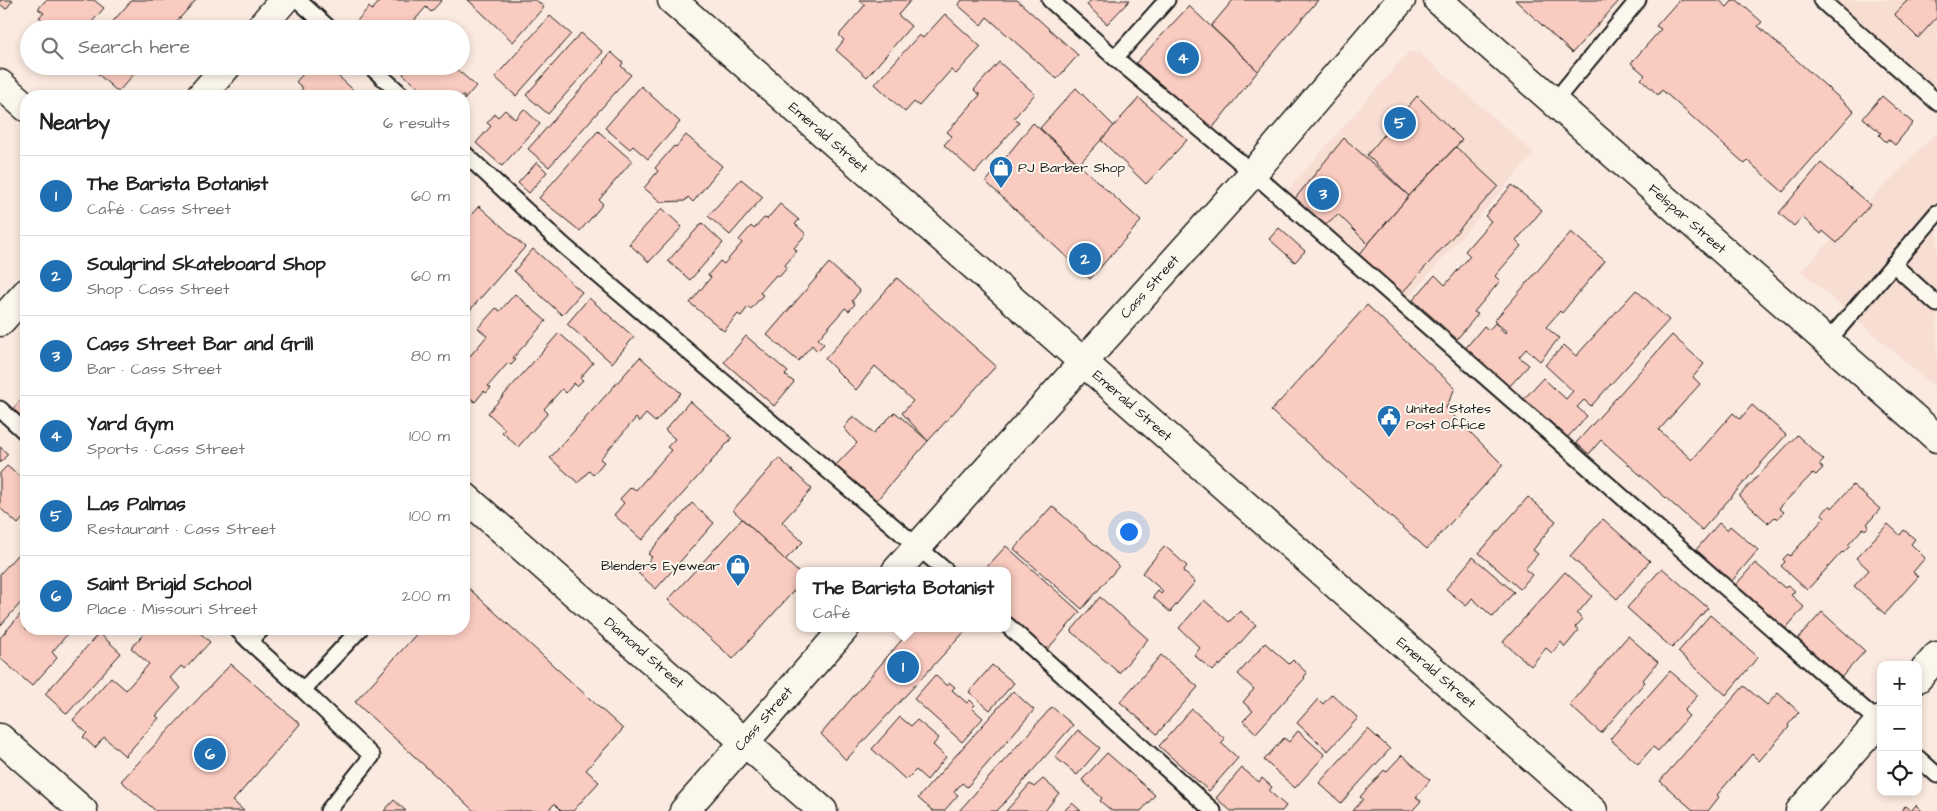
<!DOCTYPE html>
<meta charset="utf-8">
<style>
:root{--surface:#fff;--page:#f6f6f6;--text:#222;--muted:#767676;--line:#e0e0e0;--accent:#1f6fb2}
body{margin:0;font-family:"Architects Daughter",sans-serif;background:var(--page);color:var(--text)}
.controls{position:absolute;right:15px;bottom:15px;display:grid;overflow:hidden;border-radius:10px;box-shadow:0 2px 8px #0003}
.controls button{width:45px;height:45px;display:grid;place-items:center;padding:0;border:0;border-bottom:1px solid var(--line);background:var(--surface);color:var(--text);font:25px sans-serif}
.you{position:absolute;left:1128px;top:531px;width:18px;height:18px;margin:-12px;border:4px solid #fff;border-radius:50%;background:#1a73e8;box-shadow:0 0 0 8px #1a73e833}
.badge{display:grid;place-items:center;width:32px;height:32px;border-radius:50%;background:var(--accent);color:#fff;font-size:16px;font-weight:700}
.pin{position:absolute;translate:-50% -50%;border:2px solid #fff;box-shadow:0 1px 5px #0006}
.popup{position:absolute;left:796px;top:567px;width:215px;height:65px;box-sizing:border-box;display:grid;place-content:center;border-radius:10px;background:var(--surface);filter:drop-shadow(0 1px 4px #0005);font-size:16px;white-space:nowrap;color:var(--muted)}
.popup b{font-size:19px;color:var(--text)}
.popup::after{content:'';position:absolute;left:50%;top:100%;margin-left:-10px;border:10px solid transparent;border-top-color:var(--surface)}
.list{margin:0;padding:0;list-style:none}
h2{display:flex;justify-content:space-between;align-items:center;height:65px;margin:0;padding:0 20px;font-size:21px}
h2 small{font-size:16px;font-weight:400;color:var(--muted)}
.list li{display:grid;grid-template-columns:32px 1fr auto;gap:15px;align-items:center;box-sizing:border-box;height:80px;padding:0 20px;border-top:1px solid var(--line)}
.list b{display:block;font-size:19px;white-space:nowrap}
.list p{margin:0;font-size:16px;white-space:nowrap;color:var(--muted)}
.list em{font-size:16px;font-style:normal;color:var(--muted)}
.icon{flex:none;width:28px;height:28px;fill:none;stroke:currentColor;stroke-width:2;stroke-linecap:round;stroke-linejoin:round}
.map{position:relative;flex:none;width:1937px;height:811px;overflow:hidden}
.search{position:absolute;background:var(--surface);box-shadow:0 2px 8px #0003;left:20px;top:20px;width:450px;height:55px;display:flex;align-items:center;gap:12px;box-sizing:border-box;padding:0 18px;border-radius:28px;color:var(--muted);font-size:19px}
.panel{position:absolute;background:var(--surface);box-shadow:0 2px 8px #0003;left:20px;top:90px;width:450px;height:545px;border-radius:20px}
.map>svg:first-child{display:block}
.built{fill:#f7ddd2}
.building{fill:#facbc0;stroke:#1c1c1c}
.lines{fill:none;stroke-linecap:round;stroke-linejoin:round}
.service-casing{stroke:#1c1c1c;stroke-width:19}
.minor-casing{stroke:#1c1c1c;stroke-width:31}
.tertiary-casing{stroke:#1c1c1c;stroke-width:31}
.service{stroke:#fbf7ec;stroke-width:15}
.minor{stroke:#fbf7ec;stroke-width:28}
.tertiary{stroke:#fbf7ec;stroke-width:28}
.labels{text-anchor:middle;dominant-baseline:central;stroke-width:4;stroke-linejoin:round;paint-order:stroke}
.street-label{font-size:14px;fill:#1c1c1c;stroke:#fbf7ec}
.poi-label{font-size:14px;fill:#1c1c1c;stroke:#fbf7ec;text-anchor:start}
</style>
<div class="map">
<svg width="1937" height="811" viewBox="0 0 1937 811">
<rect width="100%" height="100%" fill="#fbeadf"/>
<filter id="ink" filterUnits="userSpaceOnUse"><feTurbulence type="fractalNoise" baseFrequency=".02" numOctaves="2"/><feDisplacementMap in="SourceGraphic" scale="10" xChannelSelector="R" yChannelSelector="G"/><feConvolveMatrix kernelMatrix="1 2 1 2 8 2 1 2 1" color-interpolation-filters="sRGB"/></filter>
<g filter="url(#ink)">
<g class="built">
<polygon points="1827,0 1937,0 1937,95"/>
<polygon points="1409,52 1420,53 1534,153 1405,302 1283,195"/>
<polygon points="1937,132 1937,389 1801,271"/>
</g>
<g class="building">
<polygon points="0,0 13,0 6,9 0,4"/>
<polygon points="46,0 94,0 104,8 86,29 52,29 39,17 44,13 38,9"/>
<polygon points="132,0 196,0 170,29 106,29"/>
<polygon points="381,0 442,0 431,12 426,7 407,29 350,29 369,7 372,10"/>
<polygon points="468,0 536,0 544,7 513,42"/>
<polygon points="859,0 911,0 898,15 911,26 867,77 836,50 844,40 839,35 865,5"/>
<polygon points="962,0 1017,0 1078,55 1057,79 987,17 981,25 958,5"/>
<polygon points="1091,0 1130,0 1107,24 1087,5"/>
<polygon points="1233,0 1318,0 1258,71 1211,26"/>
<polygon points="1515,0 1620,0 1572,53"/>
<polygon points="1679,0 1719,0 1727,7 1733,0 1737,0 1762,22 1758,26 1854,111 1783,192 1748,161 1745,164 1662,90 1658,95 1641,79 1645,75 1631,63 1661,29 1656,26"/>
<polygon points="1908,0 1937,0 1937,17 1918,38 1894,14"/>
<polygon points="1189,6 1258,71 1211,130 1136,63"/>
<polygon points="945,14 981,47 956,74 951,70 919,106 914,102 905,112 875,84 919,35 923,38"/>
<polygon points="550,16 571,34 516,96 495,77"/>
<polygon points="581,33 603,52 548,114 526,95"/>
<polygon points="611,52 623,63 621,66 631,75 549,167 528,149 604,63 603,62"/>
<polygon points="999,62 1035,94 1014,118 1019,123 975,173 944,145 952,136 947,132 980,95 974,90"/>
<polygon points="89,66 141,66 118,92"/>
<polygon points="310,66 327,66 360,96 295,96 303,88 296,82"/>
<polygon points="409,66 453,66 476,86 464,100 464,96 422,96 418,93 421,90 403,74"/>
<polygon points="641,86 680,122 648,159 633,146 630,149 605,128"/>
<polygon points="1076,88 1114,126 1079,164 1040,128"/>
<polygon points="1417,96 1462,140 1409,196 1367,155"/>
<polygon points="1882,96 1913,123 1895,145 1888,139 1886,142 1879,135 1881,133 1863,118"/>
<polygon points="1139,98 1187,140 1146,184 1101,140"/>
<polygon points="524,109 540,124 502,166 476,143 491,126 487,123 495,114 498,117 505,110 515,119"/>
<polygon points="1033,123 1141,221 1090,279 986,182"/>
<polygon points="598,131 632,161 599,200 603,204 580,231 539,198"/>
<polygon points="686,135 722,166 693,202 688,197 685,201 661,202 644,188 658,171 655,168 674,146 676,147"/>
<polygon points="1344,138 1409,196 1368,244 1338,214 1324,226 1293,201"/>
<polygon points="1456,147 1498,186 1401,294 1357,257 1409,196"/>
<polygon points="537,162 547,172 529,193 518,183"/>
<polygon points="1821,163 1870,205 1837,243 1823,231 1821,234 1802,217 1794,226 1779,213"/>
<polygon points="741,179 763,197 730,235 708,216"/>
<polygon points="1512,185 1542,210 1516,241 1521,246 1495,276 1500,281 1474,312 1478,314 1457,339 1413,300 1435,275 1445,285 1470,256 1465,251 1491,221 1485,216"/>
<polygon points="780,204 799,220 795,224 806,234 794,248 797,251 785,265 787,268 779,277 776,275 760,293 763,295 751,309 748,307 741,316 738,314 724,331 690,303 711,277 708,275 720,261 724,264 742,243 739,240 751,226 754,229 764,218 767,219"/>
<polygon points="479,206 525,247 464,317 464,223"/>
<polygon points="662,208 682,227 649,262 629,244"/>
<polygon points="702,223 723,243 690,280 668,261"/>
<polygon points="1279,228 1305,251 1295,262 1269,239"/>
<polygon points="1571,232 1605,261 1562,313 1560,311 1546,327 1559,338 1540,361 1526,349 1519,357 1529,365 1508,388 1464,350 1484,326 1489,330 1495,323 1505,333 1506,331 1494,321"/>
<polygon points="533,249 582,292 562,315 514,271"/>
<polygon points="829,263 860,291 852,301 855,304 849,311 845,308 818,339 824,344 817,351 812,345 798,361 767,335"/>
<polygon points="897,278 996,366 928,441 902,413 913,401 875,366 856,390 825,359"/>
<polygon points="1636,290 1669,320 1591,406 1584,400 1577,407 1587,416 1566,439 1523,400 1543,378 1566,399 1573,391 1545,365 1564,345 1576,356"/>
<polygon points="515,294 546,321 513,358 516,360 511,365 508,363 488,386 491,388 486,393 484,391 475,402 464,392 464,363 487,336 478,328 496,308 500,311"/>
<polygon points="589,298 634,337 612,363 567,324"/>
<polygon points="1367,305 1455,388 1446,408 1503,465 1427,549 1271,411"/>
<polygon points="559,333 593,363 580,378 583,380 577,386 574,383 566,393 562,389 544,409 548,413 518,447 502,432 505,429 488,413"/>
<polygon points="1672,335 1704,364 1693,377 1700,384 1659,430 1692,460 1733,413 1740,419 1752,405 1786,435 1702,530 1601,440 1589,454 1576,443"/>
<polygon points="746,336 788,372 785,375 794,382 774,406 724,362"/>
<polygon points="640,357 681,393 655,422 646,414 639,422 636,418 600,459 604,462 593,475 589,471 578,483 550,458"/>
<polygon points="26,393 26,421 13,409"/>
<polygon points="690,401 732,438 642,540 614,515 624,503 620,499 631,487 636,490 671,450 667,447 675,439 665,430"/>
<polygon points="895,412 928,441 875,502 834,467 857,443 844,428 853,416 874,433"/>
<polygon points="1797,435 1824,460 1819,465 1823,468 1816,475 1813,473 1779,508 1784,512 1777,519 1775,517 1768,523 1739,496"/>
<polygon points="0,447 8,454 0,463"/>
<polygon points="779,458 812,489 782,522 803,542 785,560 733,510"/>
<polygon points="7,466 26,482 26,515 18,524 0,508 0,473"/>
<polygon points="1853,485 1880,509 1867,524 1869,526 1865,530 1863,528 1848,545 1850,546 1843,553 1842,552 1807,590 1781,566 1785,562 1783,559 1788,554 1790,556 1825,517 1822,514 1830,505 1832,508"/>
<polygon points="1528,497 1556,521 1533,550 1538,554 1525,569 1532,575 1520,589 1479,553"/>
<polygon points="692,503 714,523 656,589 638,573 652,557 648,554"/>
<polygon points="1052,506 1119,566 1082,609 1014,549"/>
<polygon points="742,519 799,573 799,585 733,659 668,600"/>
<polygon points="1603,519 1650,561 1617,599 1570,556"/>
<polygon points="1719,523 1727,530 1730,526 1758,550 1731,582 1695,551"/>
<polygon points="1888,524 1900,535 1904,530 1915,539 1911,544 1925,558 1913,572 1918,577 1885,614 1854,586 1869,570 1856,558"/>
<polygon points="25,546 26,548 26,597 0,626 0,574"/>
<polygon points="1006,546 1080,612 1045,652 1007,617 1007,571 987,571 985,569"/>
<polygon points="1165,546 1187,566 1183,571 1195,582 1170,612 1153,597 1158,591 1161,594 1163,591 1142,573"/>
<polygon points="1473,557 1514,592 1493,617 1472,598 1466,606 1446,589"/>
<polygon points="1755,563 1785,588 1788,585 1795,591 1791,595 1804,607 1782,633 1732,589"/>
<polygon points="1662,568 1708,608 1672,648 1627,608"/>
<polygon points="1565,572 1592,596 1577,614 1583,619 1575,627 1579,630 1565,647 1561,642 1552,653 1546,648 1531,666 1503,642"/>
<polygon points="464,584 623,729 586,770 599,782 573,811 561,811 554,804 548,811 474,811 355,702 421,629 464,629"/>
<polygon points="1100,597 1148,639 1119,673 1071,631"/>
<polygon points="1204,600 1229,622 1240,611 1256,625 1220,666 1219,664 1213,671 1194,655 1200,648 1179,628"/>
<polygon points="26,608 26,629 72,629 52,652 57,658 32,686 0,658 0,638"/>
<polygon points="1822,612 1865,651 1838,681 1795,642"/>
<polygon points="1710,615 1758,657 1726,695 1678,652"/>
<polygon points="912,628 968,628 846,760 821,734"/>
<polygon points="148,629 202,629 199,632 210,642 185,669 181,666 170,678 181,688 156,716 159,718 125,756 104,737 95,748 83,737 87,733 73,720 111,677 126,690 149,664 131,648"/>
<polygon points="99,633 121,653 67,714 45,694"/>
<polygon points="1628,636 1658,662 1643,680 1645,682 1601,733 1569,705"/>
<polygon points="1265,643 1289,664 1293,660 1307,673 1304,677 1305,678 1256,733 1243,721 1253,711 1243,702 1254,689 1238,674"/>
<polygon points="1161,655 1198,687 1157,734 1120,702"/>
<polygon points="231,664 300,724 233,801 244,811 156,811 121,781"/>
<polygon points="992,665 1014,683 990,710 969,692"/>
<polygon points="1670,671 1698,695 1684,711 1689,716 1658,751 1653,747 1638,764 1610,739"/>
<polygon points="935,675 947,686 950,683 955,687 952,690 967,703 970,700 975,705 972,708 983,718 962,742 914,699"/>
<polygon points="1744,686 1767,705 1778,693 1799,712 1788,725 1789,727 1759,761 1752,754 1717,795 1719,797 1708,811 1694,811 1660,781"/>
<polygon points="1013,691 1034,710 967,787 962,783 954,792 958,795 944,811 933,811 918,798"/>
<polygon points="1332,694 1358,718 1328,751 1297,723 1318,699 1323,704"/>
<polygon points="1052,707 1073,725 997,811 959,811"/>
<polygon points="1192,709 1225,739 1221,743 1238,758 1209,791 1159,746"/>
<polygon points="900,717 911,726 917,720 939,738 933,745 946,757 927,780 916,770 906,780 872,749"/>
<polygon points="1368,729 1390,749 1341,803 1319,783"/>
<polygon points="1078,730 1100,748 1077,775 1055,757"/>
<polygon points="1298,731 1325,755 1295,788 1264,760 1284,738 1289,742"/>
<polygon points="1107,753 1155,795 1141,811 1112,811 1100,801 1102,798 1082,780"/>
<polygon points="1402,755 1430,780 1416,797 1421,801 1412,811 1353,811 1363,799 1360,797 1384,770 1386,772"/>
<polygon points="1242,768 1259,782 1262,778 1272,787 1269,791 1286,806 1282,811 1231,811 1216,798"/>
<polygon points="1043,779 1059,793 1045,811 1006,811 1030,784 1034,787"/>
<polygon points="394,800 406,811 384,811"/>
<polygon points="1072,803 1081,811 1064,811"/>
<polygon points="1916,805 1922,811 1901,811 1905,806 1911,811"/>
</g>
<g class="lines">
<defs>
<g id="service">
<polyline points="298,0 330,29"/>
<polyline points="1050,0 1115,58 1253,173 1881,724"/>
<polyline points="1821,0 1937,102"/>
<polyline points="1115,58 1167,0"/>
<polyline points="370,66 403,96"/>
<polyline points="1554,102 1638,0"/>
<polyline points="464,153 563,245 946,571"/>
<polyline points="1893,264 1937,304"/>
<polyline points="1827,342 1937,213"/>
<polyline points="0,409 26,433"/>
<polyline points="1007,625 1213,811"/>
<polyline points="237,629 249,641 262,629"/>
<polyline points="249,641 303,690"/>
<polyline points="1918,758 1937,775"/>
<polyline points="328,811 372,756 303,690 360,629"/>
</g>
<g id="minor">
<polyline points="672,0 1593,811"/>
<polyline points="1438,0 1937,438"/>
<polyline points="259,29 284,0"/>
<polyline points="0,84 26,107"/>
<polyline points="201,96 227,66"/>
<polyline points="0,322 26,293"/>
<polyline points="464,496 823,811"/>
<polyline points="1918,678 1937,656"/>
<polyline points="0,738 83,811"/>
<polyline points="1800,811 1881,720"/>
</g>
<g id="tertiary">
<polyline points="896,571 1253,173 1401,0"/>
<polyline points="684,811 845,628"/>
</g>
</defs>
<use href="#service" class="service-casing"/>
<use href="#minor" class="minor-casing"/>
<use href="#tertiary" class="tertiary-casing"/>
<use href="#service" class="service"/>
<use href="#minor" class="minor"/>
<use href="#tertiary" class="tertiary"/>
</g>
</g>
<defs>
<symbol id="shop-pin" viewBox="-11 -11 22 30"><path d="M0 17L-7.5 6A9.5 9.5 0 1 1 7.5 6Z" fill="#1f6fb2" stroke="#fbf7ec"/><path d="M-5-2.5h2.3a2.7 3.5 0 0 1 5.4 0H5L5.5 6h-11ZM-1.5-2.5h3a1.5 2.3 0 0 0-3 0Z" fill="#fff"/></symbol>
<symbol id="civic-pin" viewBox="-11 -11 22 30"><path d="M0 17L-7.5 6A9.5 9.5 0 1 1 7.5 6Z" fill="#1f6fb2" stroke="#fbf7ec"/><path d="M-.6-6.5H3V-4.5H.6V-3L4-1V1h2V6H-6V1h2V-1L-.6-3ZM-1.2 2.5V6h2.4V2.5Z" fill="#fff"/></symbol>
</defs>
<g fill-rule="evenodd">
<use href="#shop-pin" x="987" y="154" width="28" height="38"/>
<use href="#civic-pin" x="1375" y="403" width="28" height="38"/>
<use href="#shop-pin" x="724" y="552" width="28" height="38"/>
</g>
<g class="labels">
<g class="street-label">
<text transform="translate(828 138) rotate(41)">Emerald Street</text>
<text transform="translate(1687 219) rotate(41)">Felspar Street</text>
<text transform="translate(1150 287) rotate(-48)">Cass Street</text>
<text transform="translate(1132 406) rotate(41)">Emerald Street</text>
<text transform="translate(644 653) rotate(41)">Diamond Street</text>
<text transform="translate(1436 673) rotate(41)">Emerald Street</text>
<text transform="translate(764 719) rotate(-49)">Cass Street</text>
</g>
<g class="poi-label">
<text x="1018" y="168">PJ Barber Shop</text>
<text x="1406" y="409">United States<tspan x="1406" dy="16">Post Office</tspan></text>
<text x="720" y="566" text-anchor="end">Blenders Eyewear</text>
</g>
</g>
</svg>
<div class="controls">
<button>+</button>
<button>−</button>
<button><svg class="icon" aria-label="locate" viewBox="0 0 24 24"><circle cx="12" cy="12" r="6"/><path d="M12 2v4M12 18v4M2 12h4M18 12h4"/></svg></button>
</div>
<div class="you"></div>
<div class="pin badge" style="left:903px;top:667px">1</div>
<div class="popup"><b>The Barista Botanist</b>Café</div>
<div class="pin badge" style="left:1085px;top:259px">2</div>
<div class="pin badge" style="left:1323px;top:194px">3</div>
<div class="pin badge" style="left:1183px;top:58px">4</div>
<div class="pin badge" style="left:1400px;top:123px">5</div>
<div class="pin badge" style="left:210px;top:754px">6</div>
<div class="search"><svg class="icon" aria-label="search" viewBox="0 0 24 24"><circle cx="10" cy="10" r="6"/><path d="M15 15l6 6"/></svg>Search here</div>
<section class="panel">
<h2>Nearby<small>6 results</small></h2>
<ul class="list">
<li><span class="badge">1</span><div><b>The Barista Botanist</b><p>Café · Cass Street</p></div><em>60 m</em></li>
<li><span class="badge">2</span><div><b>Soulgrind Skateboard Shop</b><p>Shop · Cass Street</p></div><em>60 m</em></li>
<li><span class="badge">3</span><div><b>Cass Street Bar and Grill</b><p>Bar · Cass Street</p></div><em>80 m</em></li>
<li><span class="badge">4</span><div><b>Yard Gym</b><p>Sports · Cass Street</p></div><em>100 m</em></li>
<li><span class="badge">5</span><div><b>Las Palmas</b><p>Restaurant · Cass Street</p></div><em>100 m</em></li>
<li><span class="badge">6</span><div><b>Saint Brigid School</b><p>Place · Missouri Street</p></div><em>200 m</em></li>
</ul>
</section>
</div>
